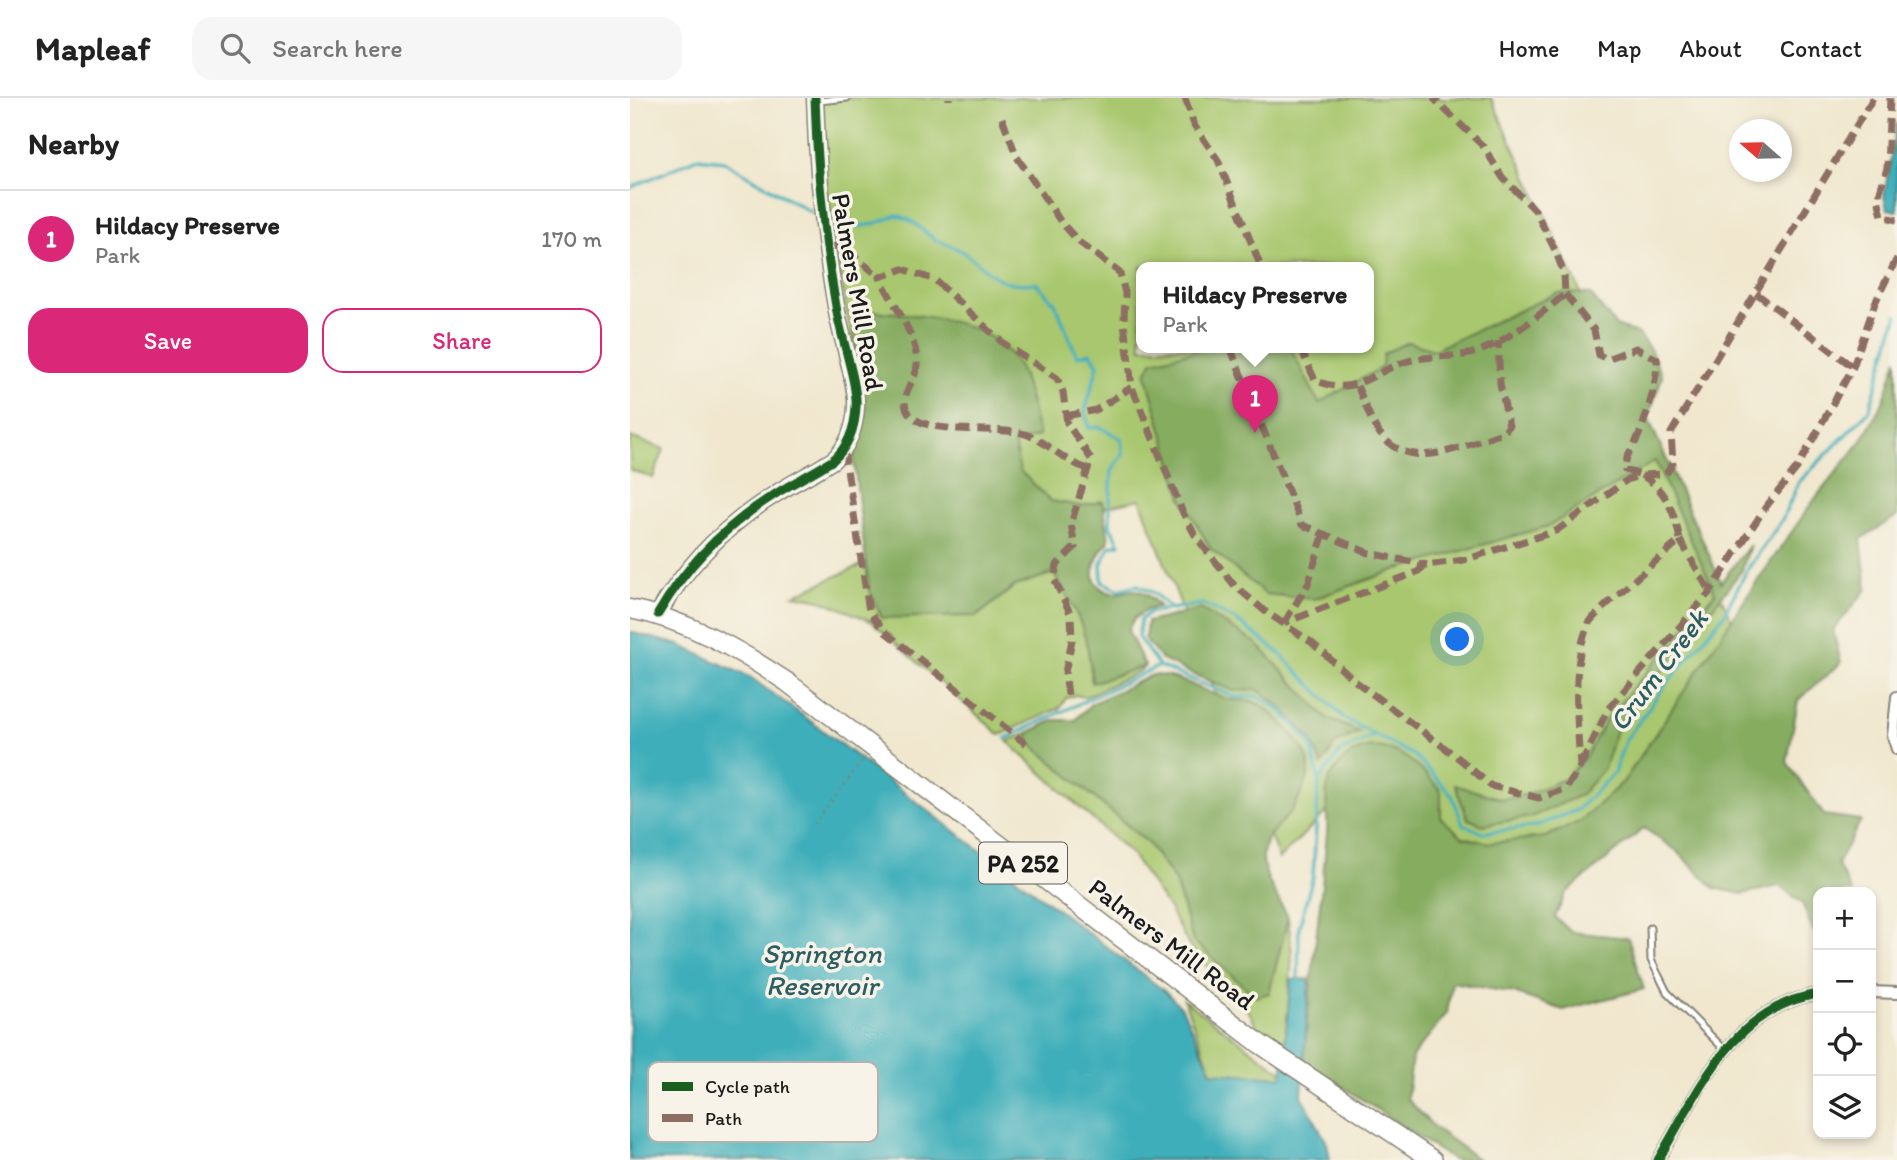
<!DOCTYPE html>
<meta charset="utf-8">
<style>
:root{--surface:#fff;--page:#f6f6f6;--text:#222;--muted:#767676;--line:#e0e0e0;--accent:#db2777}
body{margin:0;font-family:Itim,sans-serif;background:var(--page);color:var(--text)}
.controls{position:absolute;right:21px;bottom:21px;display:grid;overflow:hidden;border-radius:14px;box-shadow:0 4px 10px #0003}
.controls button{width:63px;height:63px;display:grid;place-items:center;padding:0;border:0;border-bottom:2px solid var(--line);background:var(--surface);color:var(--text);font:35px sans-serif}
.compass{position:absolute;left:1099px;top:21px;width:63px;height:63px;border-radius:50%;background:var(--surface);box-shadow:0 4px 10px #0003;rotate:290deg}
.you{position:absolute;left:828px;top:542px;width:24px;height:24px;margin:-18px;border:5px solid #fff;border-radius:50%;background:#1a73e8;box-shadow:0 0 0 10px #1a73e833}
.badge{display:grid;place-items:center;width:46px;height:46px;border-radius:50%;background:var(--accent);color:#fff;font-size:23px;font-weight:700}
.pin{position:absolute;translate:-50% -58px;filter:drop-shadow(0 2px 4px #0008)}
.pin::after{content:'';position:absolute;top:37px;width:24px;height:21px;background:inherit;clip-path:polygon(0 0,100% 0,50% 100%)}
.popup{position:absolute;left:506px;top:164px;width:238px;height:91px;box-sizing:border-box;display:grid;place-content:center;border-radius:14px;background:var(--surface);filter:drop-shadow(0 2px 5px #0005);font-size:23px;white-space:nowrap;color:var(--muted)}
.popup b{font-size:26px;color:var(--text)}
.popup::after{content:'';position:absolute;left:50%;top:100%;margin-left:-14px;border:14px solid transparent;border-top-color:var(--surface)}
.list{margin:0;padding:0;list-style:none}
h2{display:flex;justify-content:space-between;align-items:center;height:91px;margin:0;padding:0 28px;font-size:30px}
h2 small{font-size:23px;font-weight:400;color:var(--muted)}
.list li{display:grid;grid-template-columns:46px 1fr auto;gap:21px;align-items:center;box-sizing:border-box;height:98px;padding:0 28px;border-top:2px solid var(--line)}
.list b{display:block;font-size:26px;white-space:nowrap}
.list p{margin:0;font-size:23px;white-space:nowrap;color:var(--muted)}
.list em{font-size:23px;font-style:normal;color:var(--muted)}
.actions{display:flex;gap:14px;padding:21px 28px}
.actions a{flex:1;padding:16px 0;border:2px solid var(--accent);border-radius:21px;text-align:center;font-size:24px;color:var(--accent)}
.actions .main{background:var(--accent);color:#fff}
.icon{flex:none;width:38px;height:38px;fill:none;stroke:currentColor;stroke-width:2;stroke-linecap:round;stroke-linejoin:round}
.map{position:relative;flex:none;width:1267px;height:1062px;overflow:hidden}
header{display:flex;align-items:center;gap:42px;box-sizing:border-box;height:98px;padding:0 35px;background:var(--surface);border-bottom:2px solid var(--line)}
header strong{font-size:33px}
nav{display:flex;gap:38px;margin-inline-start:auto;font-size:24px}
.search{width:490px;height:63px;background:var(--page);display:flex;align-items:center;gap:18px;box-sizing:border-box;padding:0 24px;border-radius:21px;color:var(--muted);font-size:26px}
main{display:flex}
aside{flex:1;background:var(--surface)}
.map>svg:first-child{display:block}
.green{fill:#a9c76e;stroke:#627245;stroke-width:2;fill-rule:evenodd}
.forest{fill:#86ac61;stroke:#51643e;stroke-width:2}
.water{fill:#3eaeba;stroke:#2d656b;stroke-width:2}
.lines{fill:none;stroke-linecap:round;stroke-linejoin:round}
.stream{stroke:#3eaeba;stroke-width:3.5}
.lane-casing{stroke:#868275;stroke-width:9}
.street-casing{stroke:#868275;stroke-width:14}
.secondary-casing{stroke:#868275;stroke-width:19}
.primary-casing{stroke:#868275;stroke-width:21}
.path{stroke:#868275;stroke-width:2;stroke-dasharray:2 5;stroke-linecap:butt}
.lane{stroke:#fff;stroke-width:5}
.street{stroke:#fff;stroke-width:10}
.secondary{stroke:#fff;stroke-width:16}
.primary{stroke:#fff;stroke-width:18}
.quiet{stroke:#8d6e63;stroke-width:7;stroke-dasharray:14 7;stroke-linecap:butt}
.cycleway-casing{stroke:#f7f3e8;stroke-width:13}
.cycleway{stroke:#1b5e20;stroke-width:9}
.labels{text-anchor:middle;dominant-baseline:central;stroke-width:7;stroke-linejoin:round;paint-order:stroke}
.shield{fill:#f7f3e8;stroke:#5e5c59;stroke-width:2}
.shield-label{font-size:24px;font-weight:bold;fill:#1c1c1c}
.street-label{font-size:26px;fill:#1c1c1c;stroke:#f7f3e8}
.water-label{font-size:28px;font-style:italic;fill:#2b5e63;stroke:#f7f3e8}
.key{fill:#f7f3e8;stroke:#b5b2ab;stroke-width:2}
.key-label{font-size:19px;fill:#1c1c1c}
</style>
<header>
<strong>Mapleaf</strong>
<div class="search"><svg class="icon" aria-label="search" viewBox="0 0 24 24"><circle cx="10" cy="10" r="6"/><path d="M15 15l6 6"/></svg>Search here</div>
<nav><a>Home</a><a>Map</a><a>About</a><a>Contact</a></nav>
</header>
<main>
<aside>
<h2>Nearby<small></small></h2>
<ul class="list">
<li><span class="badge">1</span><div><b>Hildacy Preserve</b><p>Park</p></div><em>170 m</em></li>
</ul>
<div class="actions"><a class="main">Save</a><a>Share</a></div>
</aside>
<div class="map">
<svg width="1267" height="1062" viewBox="0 0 1267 1062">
<rect width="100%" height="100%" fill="#f7f3e8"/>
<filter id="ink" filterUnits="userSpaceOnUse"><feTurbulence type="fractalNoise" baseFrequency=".0143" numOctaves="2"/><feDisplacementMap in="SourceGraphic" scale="14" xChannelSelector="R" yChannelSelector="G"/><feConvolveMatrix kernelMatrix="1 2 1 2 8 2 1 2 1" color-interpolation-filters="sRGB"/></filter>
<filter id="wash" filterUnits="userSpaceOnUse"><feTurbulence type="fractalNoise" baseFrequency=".00686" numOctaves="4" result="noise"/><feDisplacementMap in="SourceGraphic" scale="28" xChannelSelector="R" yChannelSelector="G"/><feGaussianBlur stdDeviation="1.57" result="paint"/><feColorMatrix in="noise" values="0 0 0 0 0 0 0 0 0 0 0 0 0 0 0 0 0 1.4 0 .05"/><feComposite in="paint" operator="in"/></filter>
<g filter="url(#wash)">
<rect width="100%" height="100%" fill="#f0e7ce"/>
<g class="green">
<path d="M191 0H861L1109 538 1009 706 851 764 743 667 649 761 510 401 254 460 226 269 194 86ZM511 169H739V249H511Z"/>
<polygon points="0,339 34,351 23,380 0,372"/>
<path d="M236 465 239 491 347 518 385 488 424 475C449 514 459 537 462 584L515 568 510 573 455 599 445 597 436 600 430 610 370 637 241 523 191 502 164 497Z"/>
<polygon points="398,635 400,645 518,745 545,783 563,843 639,895 658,819 662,857 655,948 627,929 620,915 561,851 539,811 501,756 377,643"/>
<polygon points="554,902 653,975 652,980 582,974"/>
</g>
<g class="forest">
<polygon points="927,195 960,196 986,228 1009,236 1021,253 1032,279 1018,320 1091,484 1120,447 1112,472 986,632 974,670 951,697 901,719 853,727 838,721 825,687 872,701 895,697 937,680 957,656 977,620 1085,495 1025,363 919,428 765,472 684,501 635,496 580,450 552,400 516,276 522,263 580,249 660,249 689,305 752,269 753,256 778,244 804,252"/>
<path d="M223 211C277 218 362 214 390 271 399 291 403 317 409 338L384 345 390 373 421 403 451 408 473 403 479 443C466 456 453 484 478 494 488 498 497 491 506 492 516 494 523 501 529 508 513 513 503 517 498 533L515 568 462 585C459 537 449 515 423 475L385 488 347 518 252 520 239 491 223 355 234 320 226 269Z"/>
<path d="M1267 261V418L1231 441 1237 491 1203 532 1211 565 1168 602 1157 664 1194 717 1231 722 1207 766 1222 794H1188V833H1183L1172 805 1150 788 1112 796 1084 790 1047 753 1014 730 936 795 925 819 941 834 998 840 1014 891 933 912 884 895 822 884 817 915 782 959 777 1001 805 1030 849 1062H823L674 963C679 886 691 811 697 735 699 717 693 700 699 682 703 673 714 660 723 655 759 636 789 667 811 693V720L833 739 860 745 915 739 949 724 994 683 1128 482 1187 398 1231 344 1254 302Z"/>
<polygon points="571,511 626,545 697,620 729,634 705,646 692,667 680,640 650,609 628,592 604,593 560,575 531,561 515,541 517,524"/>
<path d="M522 577C549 576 572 594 598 601 606 603 616 601 624 604 641 610 678 649 679 667 680 680 669 701 662 712 651 727 635 735 633 756 632 779 648 799 658 819L639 895 626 899 563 843 545 783 518 745 400 645 398 635 424 622H445L461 606Z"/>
</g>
<g class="water">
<polygon points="1267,25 1267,113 1257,111 1254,98"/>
<polygon points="0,534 49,547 120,579 179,622 537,895 552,910 582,974 652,979 661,881 679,881 672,998 697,1045 700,1062 0,1062"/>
</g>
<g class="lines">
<g class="stream">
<polyline points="0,90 67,60 93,63 181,114"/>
<path d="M202 123C225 132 245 128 266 117 287 123 287 129 303 140 309 145 317 145 324 149 360 167 358 190 406 185L425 205 447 258 461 255 468 267 455 314 459 330 470 329 492 341 493 357 482 372 480 403V428L490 446 480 448 471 466 472 484 489 492 507 487 524 495 542 512"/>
<polyline points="376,640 529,568"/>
<polyline points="689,683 681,646 649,611 627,598 605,599 529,568 508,539 511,521 521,514 573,506 606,522 647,553 715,621 785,658 822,697 833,726 853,735 906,728 947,712 984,675 995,643 1033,590 1093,518 1117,472 1152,422 1169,384 1239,313 1267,217"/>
<polyline points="668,885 669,829 683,778 689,683 710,654 743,638"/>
</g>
</g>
</g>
<g filter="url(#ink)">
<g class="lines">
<defs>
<g id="lane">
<polyline points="189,3 217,0"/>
<polyline points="1020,830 1021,862 1037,894 1095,952"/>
</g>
<g id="street">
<polyline points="1267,599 1263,638 1267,651"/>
<polyline points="1241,894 1267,895"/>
<path d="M1028 1062C1068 995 1102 909 1188 896"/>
</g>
<path id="secondary" d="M28 516C57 466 99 425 147 395 166 383 185 374 203 362 218 349 225 329 226 309 228 287 211 239 207 214 194 143 187 72 185 0"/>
<path id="primary" d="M0 511C58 522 109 552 157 584L630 946 803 1062"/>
</defs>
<use href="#lane" class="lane-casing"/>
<use href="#street" class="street-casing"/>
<use href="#secondary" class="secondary-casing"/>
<use href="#primary" class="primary-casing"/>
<polyline class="path" points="184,726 233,662"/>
<use href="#lane" class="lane"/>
<use href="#street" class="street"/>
<use href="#secondary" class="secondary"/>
<use href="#primary" class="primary"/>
<g class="quiet">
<polyline points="555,0 564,27 588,62 631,169"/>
<polyline points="1260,0 1257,70 1248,100 1252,118 1267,122"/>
<polyline points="319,2 319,0"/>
<path d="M372 20 387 59 431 124 449 144 490 175 495 195 494 224 502 289 553 415 566 439 605 488 636 514 681 544 725 583 831 662 861 688 909 700 936 691 950 669C948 626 940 566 959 525 964 515 1036 455 1050 442 1045 415 1036 391 1011 377L997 382 926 433 834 462 797 467 787 474 654 525"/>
<polyline points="197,148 213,149 250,179"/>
<polyline points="1126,195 1223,269"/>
<path d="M935 196 964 232 969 257 977 261 1006 250 1027 261C1028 281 1017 317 1009 337 1003 351 995 355 995 372L1011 377 1036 376 1043 365 1041 335 1243 0"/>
<polyline points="600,249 672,427 739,455 797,467"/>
<path d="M670 249 685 282C725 300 740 275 775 264 797 257 817 260 839 256 867 251 914 214 935 196L934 176 926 154 905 112 873 80 853 48 803 0"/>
<path d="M727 288C734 302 739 320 748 333 779 378 833 347 873 335L879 328 870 286 868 243"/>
<polyline points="436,318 466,312 502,289"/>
<polyline points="214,352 239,513 254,533 396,646"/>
<polyline points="1050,442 1080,494"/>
<polyline points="654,525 678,486 693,438"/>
<path d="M438 597 435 574 442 542 441 517 424 481 427 467 445 449 441 426 461 361 437 325 433 294 427 280 373 245 305 182 273 171 250 179C262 206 288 237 287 267 287 282 269 296 277 312 291 341 369 326 398 337 420 346 435 365 459 371"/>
<polyline points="951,667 978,611 1080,494 1135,410 1167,370 1223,269 1245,205 1267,160"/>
</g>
<defs>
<g id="cycleway">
<path d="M28 516C57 466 99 425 147 395 166 383 185 374 203 362 218 349 225 329 226 309 228 287 211 239 207 214 194 143 187 72 185 0"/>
<path d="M1028 1062C1068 995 1102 909 1188 896"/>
</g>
</defs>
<use href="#cycleway" class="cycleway-casing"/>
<use href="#cycleway" class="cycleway"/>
</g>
</g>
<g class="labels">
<rect class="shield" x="349" y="744.5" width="88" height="41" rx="5"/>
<g class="shield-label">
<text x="393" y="765">PA 252</text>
</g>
<g class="street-label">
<text transform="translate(228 194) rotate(80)">Palmers Mill Road</text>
<text transform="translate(542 846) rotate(37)">Palmers Mill Road</text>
</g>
<g class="water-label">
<text transform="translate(1028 572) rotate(-53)">Crum Creek</text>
<text x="192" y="855">Springton<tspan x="192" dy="32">Reservoir</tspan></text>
</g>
</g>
<rect x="18" y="964" width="230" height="80" rx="10" class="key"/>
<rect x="32" y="984" width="31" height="9" fill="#1b5e20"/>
<rect x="32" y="1016" width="31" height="8" fill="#8d6e63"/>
<g class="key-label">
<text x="75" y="995">Cycle path</text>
<text x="75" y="1027">Path</text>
</g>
</svg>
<div class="controls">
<button>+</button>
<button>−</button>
<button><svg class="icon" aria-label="locate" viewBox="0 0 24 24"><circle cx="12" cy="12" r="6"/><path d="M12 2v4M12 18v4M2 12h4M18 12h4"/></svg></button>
<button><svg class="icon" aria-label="layers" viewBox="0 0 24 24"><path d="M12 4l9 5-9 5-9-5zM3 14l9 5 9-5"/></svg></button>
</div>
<svg class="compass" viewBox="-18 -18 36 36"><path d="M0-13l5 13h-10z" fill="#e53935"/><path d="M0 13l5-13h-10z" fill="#767676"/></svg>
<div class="you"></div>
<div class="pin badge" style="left:625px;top:335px">1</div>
<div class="popup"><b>Hildacy Preserve</b>Park</div>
</div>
</main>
